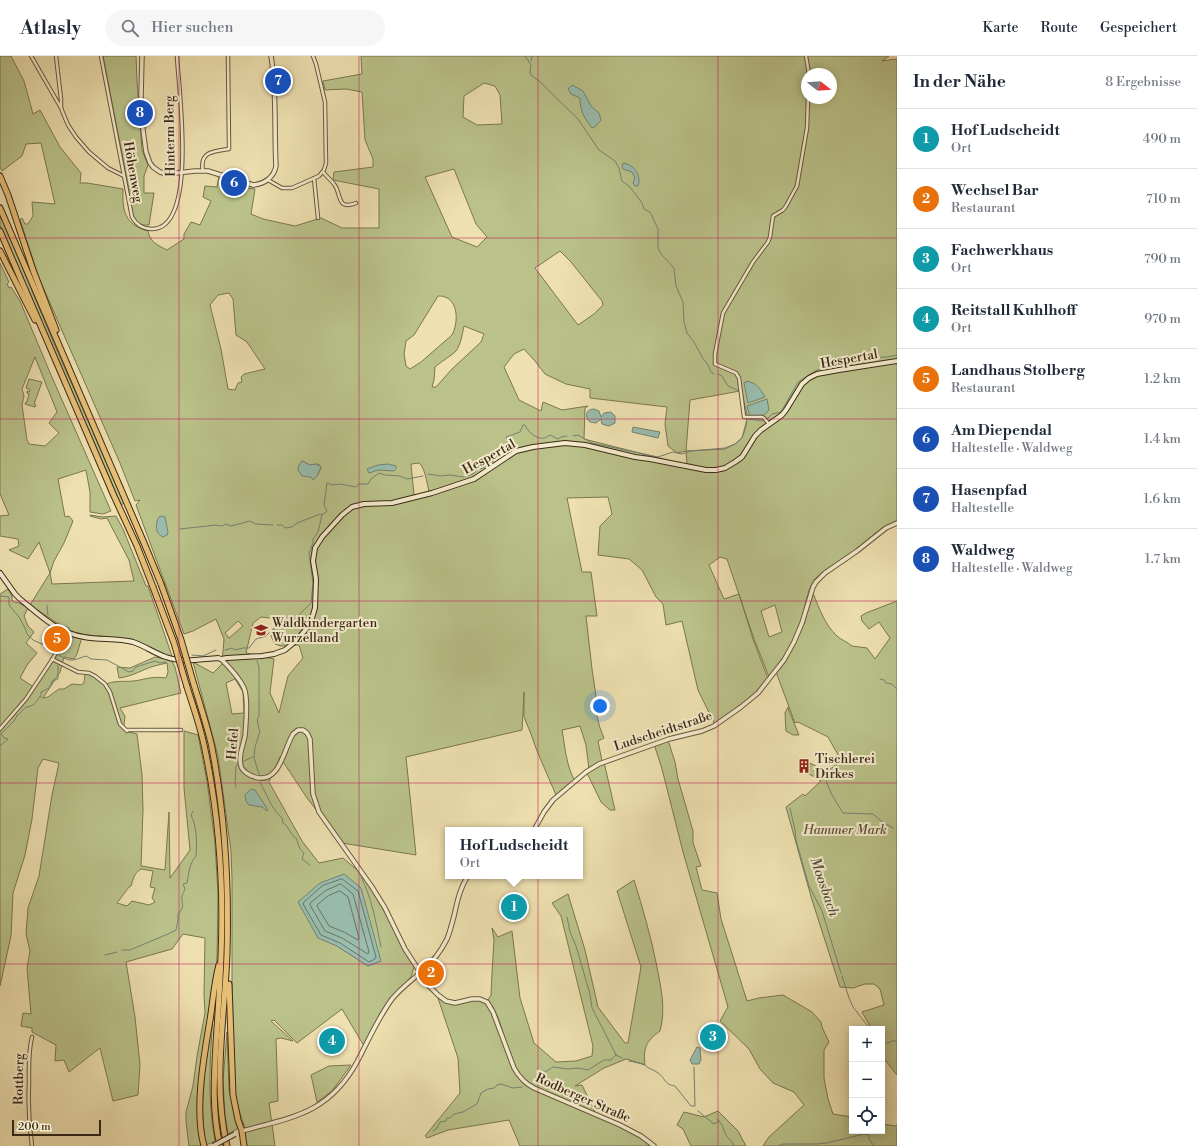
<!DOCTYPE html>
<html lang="de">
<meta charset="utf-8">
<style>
:root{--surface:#fff;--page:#f6f6f7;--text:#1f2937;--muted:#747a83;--line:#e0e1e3;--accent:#2563eb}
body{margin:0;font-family:"Libre Bodoni",serif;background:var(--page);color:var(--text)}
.controls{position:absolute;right:12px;bottom:12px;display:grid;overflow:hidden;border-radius:0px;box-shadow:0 2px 10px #0003}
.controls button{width:36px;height:36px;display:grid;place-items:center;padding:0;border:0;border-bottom:1px solid var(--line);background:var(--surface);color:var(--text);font:20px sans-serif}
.compass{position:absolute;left:801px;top:12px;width:36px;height:36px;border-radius:50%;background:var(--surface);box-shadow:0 2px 10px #0003;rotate:107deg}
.scale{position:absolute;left:12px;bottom:10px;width:89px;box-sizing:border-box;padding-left:4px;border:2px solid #3c2a17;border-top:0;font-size:11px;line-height:14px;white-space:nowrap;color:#3c2a17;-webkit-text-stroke:3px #f4ebcc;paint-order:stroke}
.you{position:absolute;left:600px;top:650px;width:14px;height:14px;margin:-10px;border:3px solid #fff;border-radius:50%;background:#1a73e8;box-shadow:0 0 0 6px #1a73e833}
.badge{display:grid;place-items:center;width:26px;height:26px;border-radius:50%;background:var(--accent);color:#fff;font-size:13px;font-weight:700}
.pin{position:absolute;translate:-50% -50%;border:2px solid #fff;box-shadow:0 1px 4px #0006}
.popup{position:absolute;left:445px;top:771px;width:138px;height:52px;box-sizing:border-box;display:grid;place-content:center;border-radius:0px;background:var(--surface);filter:drop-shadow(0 1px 3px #0005);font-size:13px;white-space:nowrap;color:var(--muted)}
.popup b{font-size:15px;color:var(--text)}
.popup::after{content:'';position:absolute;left:50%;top:100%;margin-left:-8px;border:8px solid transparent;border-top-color:var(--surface)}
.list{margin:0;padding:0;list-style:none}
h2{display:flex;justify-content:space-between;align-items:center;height:52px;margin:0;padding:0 16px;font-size:17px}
h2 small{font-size:13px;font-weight:400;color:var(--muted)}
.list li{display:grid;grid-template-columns:26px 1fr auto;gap:12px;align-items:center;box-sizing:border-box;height:60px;padding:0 16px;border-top:1px solid var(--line)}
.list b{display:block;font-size:15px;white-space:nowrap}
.list p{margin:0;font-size:13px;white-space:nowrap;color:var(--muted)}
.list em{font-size:13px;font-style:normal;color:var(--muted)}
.icon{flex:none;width:22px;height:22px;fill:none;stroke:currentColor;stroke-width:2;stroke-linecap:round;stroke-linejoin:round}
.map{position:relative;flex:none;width:897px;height:1090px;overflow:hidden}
header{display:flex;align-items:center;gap:24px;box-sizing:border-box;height:56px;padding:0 20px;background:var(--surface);border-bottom:1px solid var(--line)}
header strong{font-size:19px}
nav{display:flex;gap:22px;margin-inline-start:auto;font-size:14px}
.search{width:280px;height:36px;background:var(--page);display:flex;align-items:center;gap:10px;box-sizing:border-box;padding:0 14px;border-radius:22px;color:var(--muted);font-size:15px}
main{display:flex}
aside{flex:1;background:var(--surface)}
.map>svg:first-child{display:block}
.green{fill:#bac28a;stroke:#7b7650;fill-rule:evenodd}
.water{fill:#99bdae;stroke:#748272}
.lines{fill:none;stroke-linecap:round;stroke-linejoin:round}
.shore{stroke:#6a7462;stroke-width:1}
.stream{stroke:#748272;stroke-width:1}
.minor-casing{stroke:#68583d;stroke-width:4.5}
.tertiary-casing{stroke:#68583d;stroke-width:5.5}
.secondary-casing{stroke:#3c2a17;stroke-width:6}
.motorway-casing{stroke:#3c2a17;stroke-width:7}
.minor{stroke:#f4ebcc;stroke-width:2.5}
.tertiary{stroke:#f4ebcc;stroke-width:3.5}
.secondary{stroke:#f4ebcc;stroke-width:4}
.motorway{stroke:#e7c078;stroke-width:5}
.secondary-bridge-casing{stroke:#3c2a17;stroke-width:6;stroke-linecap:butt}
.motorway-bridge-casing{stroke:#3c2a17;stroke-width:7;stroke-linecap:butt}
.secondary-bridge{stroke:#f4ebcc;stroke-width:4}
.motorway-bridge{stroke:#e7c078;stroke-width:5}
.grid{fill:none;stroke:#c2185b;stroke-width:1;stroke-opacity:0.55}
.labels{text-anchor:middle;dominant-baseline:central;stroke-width:4;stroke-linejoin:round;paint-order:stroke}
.street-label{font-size:13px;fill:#3c2a17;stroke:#f4ebcc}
.poi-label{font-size:13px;fill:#3c2a17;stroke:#f4ebcc;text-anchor:start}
.park-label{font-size:13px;font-style:italic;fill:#5c5034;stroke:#f4ebcc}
.water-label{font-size:14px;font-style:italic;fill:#534f3d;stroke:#f4ebcc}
</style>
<header>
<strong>Atlasly</strong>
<div class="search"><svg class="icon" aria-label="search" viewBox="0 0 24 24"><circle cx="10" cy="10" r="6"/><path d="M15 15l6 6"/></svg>Hier suchen</div>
<nav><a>Karte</a><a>Route</a><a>Gespeichert</a></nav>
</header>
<main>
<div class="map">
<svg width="897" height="1090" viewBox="0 0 897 1090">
<rect width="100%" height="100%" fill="#eee0b0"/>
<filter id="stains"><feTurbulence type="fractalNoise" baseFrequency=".005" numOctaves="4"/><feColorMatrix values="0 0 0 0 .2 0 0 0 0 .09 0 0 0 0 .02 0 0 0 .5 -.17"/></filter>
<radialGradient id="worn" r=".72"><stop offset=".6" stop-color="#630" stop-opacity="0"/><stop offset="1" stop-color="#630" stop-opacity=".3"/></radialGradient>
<g class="green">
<path d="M0 0H11L24 25 33 58 40 54 60 91 81 117 80 127H87L123 133C122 155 125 169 148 175 150 186 157 189 167 194L184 183V178L191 166 200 169 211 145 203 141 205 130 217 131 219 121 234 130 255 133 251 158 263 163 295 170 321 162 342 172H379V133L333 124 334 116 373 111V103L365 84 362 36 346 33 325 34 323 25 362 18 361 0H889L882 5 897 3V466C881 470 869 483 857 493 845 504 825 511 815 523 806 535 805 553 801 566 794 588 783 604 769 621L754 583 727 503 720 501 709 509 724 543 739 538 753 583 768 623 758 636 715 669 698 634 682 565 666 569 663 548 656 541 642 514 629 503 598 499 600 470 612 458 608 441 567 442 582 516H591L597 560H586L592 613 596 640V656L600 672 604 682 598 685 602 705 589 713 586 689 580 670 562 674C565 690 566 710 575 725L556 739 537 695 531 678 524 661V636L522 674 406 701 416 799 342 787 307 742 280 701 269 726 302 785 319 807 343 802 362 818 389 863 407 900 414 911 411 921 394 938 364 990 342 953 297 987 274 964 271 965 293 985 281 982 276 983 278 1045 269 1047 275 1090H246L244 1069 235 1041 232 934V823L231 795 218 700 193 606 213 617 222 608 224 583 216 563 193 575 184 578 136 449 140 444 135 445 120 407 39 222 20 164 22 162 25 168H28L33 160 32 146 55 148 41 87 26 88 22 100 2 115 0 111ZM807 18H831V42H807ZM484 27 495 30 500 39 502 68 477 69 463 61 464 40ZM454 113 476 168 487 181 477 191 452 181 425 121ZM560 195 571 206 602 245 603 249 594 258 578 269 535 212ZM229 237 233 243 236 279 247 286 265 313 244 318 241 321 242 326 238 327 235 334 228 333 221 293 210 249 218 239ZM438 240C439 240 444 240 445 241 459 246 458 268 452 279L421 306 410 313 406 310 404 298 406 285 414 279ZM464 270 484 278 481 286 452 313 436 331H432L434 324 435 311C438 308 455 297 456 295 461 288 462 279 464 270ZM524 293 535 305 545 318 566 328 590 333V342L667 351 665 368 668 390 677 397 686 395 687 408 704 412 725 413 740 401 725 413H703L584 383 585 352 588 350 562 354 543 346 541 355 519 344 504 311 514 298ZM740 335 744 361H747L746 371 742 382 735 388 725 393 686 395 690 344ZM302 405 310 409 316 408 320 409 321 412 317 420ZM419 407C425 411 427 428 429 435L421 438 414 439 411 408ZM775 549 782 576 769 581 761 555ZM261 561 279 563 271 580 275 588 281 590 299 589 303 602 288 620 279 657 270 637 274 603 246 597 253 567ZM238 565 243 570 229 582 225 577ZM235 623 243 636 244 657 232 658 226 627ZM337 890 381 905 368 910Z"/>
<polygon points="103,0 136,0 137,25 142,94 148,109 144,120 144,137 154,137 149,169 143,169 138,167 134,163 128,149 129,134"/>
<polygon points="0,158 55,290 124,447 121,449 0,169"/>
<path d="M0 207 9 226 7 228 9 232 11 231 20 245 51 319 111 455 103 458 90 456V436L86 414 58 423 65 461 69 460 73 465 64 487 54 505 50 517 52 528 134 525 129 504 107 462 101 463 90 460V459L103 461 116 460 123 473 146 530H148L173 603 139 588 82 581 77 598 74 603 64 601 60 616 43 642 48 641 59 633H64L72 628 81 629 84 627 85 618 93 619 105 629C113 624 124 626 134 625 147 623 152 620 166 622L168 616 167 607C163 608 158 609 154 610 141 614 134 620 119 622L117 611 130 612 155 601 171 604 175 611 181 637 120 652 125 660 124 669 125 675 137 678 142 719 143 754 141 810 165 814 169 756 170 822 190 794 184 732V675L198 679 207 725 215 787 218 838 217 901 199 1049 201 1090H189L186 1066V1056L193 1030 197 1000 205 957 204 938 205 882 183 878 172 893 126 906 135 961 140 1009 138 1039 113 1045 100 992 69 1016 64 1004 55 1005 56 989 32 976V972L21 970 23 957 31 958 27 912 30 895 26 878 28 852 39 820 52 739 59 707 43 703 38 712 32 763 25 799 13 837 11 880 0 930V538L8 533 12 540V544L14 546 19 547 28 552 24 560 28 570 34 576 26 587 37 597 27 609 20 622 35 632 54 603 69 572 57 567 30 549 50 517 39 486 28 503 9 494 19 490 18 483 0 480V460L9 459 0 438ZM35 301 57 356 49 367 59 377 45 390 29 388 27 384 22 349 24 340 22 333ZM141 813 153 815 150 831 155 832 152 842 155 846 149 849 132 845 127 850 117 847 129 831 131 830C133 824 134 817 141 813Z"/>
<polygon points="29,323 42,326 34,348 36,349 35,351 25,348 26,346 27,346 29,338 27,337 27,335 29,336 30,334 26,332"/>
<path d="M813 537C819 552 825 569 837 580 841 584 848 586 852 590L867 592 875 603 890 582 879 566 869 573 862 565 861 560 866 557 897 545V1019L882 1000V973H860L859 972 870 970 862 956 884 949 880 933 874 928H865L853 932 840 931 812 844 786 751 803 738 805 740 821 725 809 718 810 707 827 716 841 704 828 681 798 666 795 667 776 616 804 568Z"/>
<polygon points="788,651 789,655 799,679 793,679 786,675 785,657"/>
<polygon points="668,684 675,706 678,723 693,775 693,787 701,810 696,811 702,834 717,837 721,863 747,945 759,942 783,939 812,956 821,966 822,971 829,986 824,994 824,1022 828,1043 833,1058 852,1061 852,1075 882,1075 882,1068 895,1070 897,1069 897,1090 763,1090 769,1081 804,1049 794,1036 773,1027 760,1013 749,993 720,965 728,951 683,796 662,713 654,688"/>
<polygon points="604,706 615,754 610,754 601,746 587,717"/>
<path d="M634 824C643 853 651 881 657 911 661 932 666 953 660 975 646 985 643 992 645 1009L626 1003 604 1012 575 1030 582 1029 596 1058C583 1051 569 1045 556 1040 545 1035 532 1031 523 1023 505 1004 505 963 488 944L491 939 492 917 494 884 492 872 498 881 512 875 520 942 534 987 556 1006 576 1005 592 1000 593 990 561 860 552 847 568 838 585 894 598 951 625 987H628L641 911 617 835Z"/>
<path d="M438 942C459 957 470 935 489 949L520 1024 526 1030 634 1076 654 1090H520L509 1064 448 1074 427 1082 425 1080 460 1037 458 1002Z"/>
<path d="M213 961C210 1003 207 1042 215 1085L206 1089C198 1046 206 1003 213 961Z"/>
<polygon points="227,976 229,1034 238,1069 237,1073 228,1078 225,1059 223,1025"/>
<polygon points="351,1009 332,1035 317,1046 311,1019 329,1010"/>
<polygon points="718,1055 738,1075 746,1090 691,1090 683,1073 677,1069 684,1056 704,1061"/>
</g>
<g class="water">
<path d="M572 29 583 35 591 50 599 57 601 64 596 70 592 72C584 62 580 54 580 42L571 38 568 33Z"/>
<path d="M623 107C634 108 642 120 638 130H635L633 127 635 122 632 116 623 113 622 110Z"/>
<path d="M747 325C756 327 760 332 765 341L748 347 744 327Z"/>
<polygon points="767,343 769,354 764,359 750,360 747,350"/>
<path d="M594 353 599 355 601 361 604 357 611 356 615 360V367L609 370 602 368 601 363 596 367 590 366C584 361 586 353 594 353Z"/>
<polygon points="633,371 660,376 658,382 632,376"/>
<polygon points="302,405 310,409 316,408 321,411 317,420 313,424 311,421 302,420 298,414 299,409"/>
<polygon points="388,408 396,410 396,413 394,415 378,414 369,417 367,413 378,409"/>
<path d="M162 460 165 461 168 476 167 479 163 481C155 478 155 467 159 461Z"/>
<polygon points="251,733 255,734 268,754 267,755 262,751 249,749 246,745 245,739"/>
<polygon points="344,818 361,832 381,905 368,910 337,890 318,882 298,846 320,827"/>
<polygon points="697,991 700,992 701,1004 699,1008 692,1008 690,1004"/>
</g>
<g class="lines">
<g class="shore">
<polygon points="342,823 358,835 376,901 375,903 369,906 340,887 321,879 303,848 304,846 322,830"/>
<polygon points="341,828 353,838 369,896 368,898 342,882 325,875 310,849 310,847 325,835"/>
<polygon points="340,835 348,841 359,882 358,884 344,876 329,870 317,850 318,848 328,840"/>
</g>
<g class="stream">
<polyline points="525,0 531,9 530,16 531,19 539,25 578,63 599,94 615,105 619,112 622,125 630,131 642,147 644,153 650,156 658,173 658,192 661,198 674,212 676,230 683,246 684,266 687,277 694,286 702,301 708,309 711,316 714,318"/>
<polyline points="531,5 532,0"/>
<polyline points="718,318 722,320 728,330 742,336 747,359"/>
<polyline points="748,363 763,365 764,364"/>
<polyline points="767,363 772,358 781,356 798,326 817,314 865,302 887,301 897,299"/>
<polyline points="573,380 578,379 592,387 658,401 673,396 682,398 691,395 725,392 735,388 742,382 747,363"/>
<path d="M428 418 441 420 450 419 463 421 473 418 478 413 483 412 492 406 495 402 501 400 508 385 506 381 520 376 523 369H525C527 374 534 381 540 382 544 383 547 381 550 379L558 383 561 381 567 380"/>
<polyline points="277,469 282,469 285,472 292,471 297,467 320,458 322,459"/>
<polyline points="180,473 216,469 222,470 226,468 231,470 250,465 256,468 273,469"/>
<polyline points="0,540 9,541 9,549 19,561 25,572 27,578 33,584 53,593"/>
<polyline points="47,549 48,559"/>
<polyline points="42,588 47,572"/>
<polyline points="225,594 232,592 235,594 243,592 249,592 256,583 266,580 277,569 291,565 299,559 311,547 313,527 309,497 313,487 313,483 318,476 322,459 327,455 324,449 327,427 332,429 340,428 356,431 359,428 368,428 371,423 379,417 385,419 400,420 407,423 423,420"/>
<path d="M59 599C70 607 74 604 86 600L91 603 107 604 129 616 133 615 136 611 155 605 160 607 166 606"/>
<polyline points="192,599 203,600 216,594"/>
<polyline points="257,605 259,611 259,661 257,663 259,673 260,675 255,691 254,702 259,718"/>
<polyline points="880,623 884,624 886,627 892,628 897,633"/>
<path d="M0 690 8 683 4 682 1 678 15 664 17 659H18L26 651C32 651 37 647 39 641H41V636L49 632 53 624H56L58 623V609"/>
<polyline points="244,705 253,701"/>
<polyline points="826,725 832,739 843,757 873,758 881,765 893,772"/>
<path d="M260 726C267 739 271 752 282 762L283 767 286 769 293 780 296 782 300 793 304 797 302 803 310 809"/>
<polyline points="236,731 235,727 236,710 238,708"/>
<polyline points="790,752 795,774 796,784 809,830 822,855 841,917"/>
<path d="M361 821C372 842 376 867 381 891"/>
<polyline points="567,861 570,876 576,890 590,938 592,952 604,975 616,999 622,1002"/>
<path d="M122 894H130L168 878 176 874 178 864V858C186 849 181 849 182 840 183 838 184 835 185 833L183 828 187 827C189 817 189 808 196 800 197 787 197 771 191 759L193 755"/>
<polyline points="105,899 117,896"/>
<polyline points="842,920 849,942 853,951 870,973"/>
<polyline points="882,987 888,987 892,985 897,985"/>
<path d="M629 1005 644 1008C648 1013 653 1013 658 1017 665 1021 664 1029 675 1030L691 1050H695L694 1011"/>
<polyline points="535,1025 540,1019 553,1011 568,1013 578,1012 588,1014 604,1004 611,1004 616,999"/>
<polyline points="698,1055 714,1068 719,1065"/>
<path d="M717 1063C725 1071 722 1072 726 1079 728 1083 733 1085 734 1090"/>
<polyline points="433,1075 437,1072 440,1066 446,1065 447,1062 450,1062 454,1058 463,1056 477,1048 481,1037 488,1033 494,1032 497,1029 501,1028 513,1032 522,1031"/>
<polyline points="778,1090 783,1088 816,1088 827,1087 864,1078 869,1079 869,1083 874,1090"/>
</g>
<defs>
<g id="minor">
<polyline points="31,0 61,52"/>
<polyline points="56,0 61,43 61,52 68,69 76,81 89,96 108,112 124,120"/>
<path d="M101 0 132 161C136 168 143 173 152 173 199 173 178 29 177 0"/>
<polyline points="806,0 809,18"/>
<path d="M203 115C199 96 213 95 229 93V89L228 0"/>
<path d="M323 116C326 120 331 124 334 128 342 138 336 155 356 147"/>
<polyline points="314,122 318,162"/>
<polyline points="268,124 282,132 292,132 319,120 324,114 326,107 325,46 316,8 313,0"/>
<polyline points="769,368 764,362 762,361 744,361 739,322 736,317 715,308 715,298 723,257 753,206 768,186 770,181 773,160 783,154 786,150 797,130 807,72 808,42"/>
<polyline points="52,603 78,616 89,617 95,620 105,628 110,636 120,668 127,675"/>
<polyline points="0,673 26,643 52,604 67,577"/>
<polyline points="127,674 181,674"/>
<path d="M32 981C28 997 29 1011 29 1028 28 1049 29 1069 32 1090"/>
</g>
<g id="tertiary">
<path d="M142 0 141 40 143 74 146 96 150 107 153 111 160 116 167 118 195 115H208L253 129C265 128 274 121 276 110 274 73 277 36 271 0"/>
<path d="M221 603C229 611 242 624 245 635 248 647 246 667 245 680 243 690 238 700 241 710 242 715 250 720 255 721 280 729 284 692 293 678L298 674H303L307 677 310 683 313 738 319 756 372 831 385 852 405 893 429 930 438 939 446 945 455 947 472 943H480L487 946 493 956 514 1012C519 1021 524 1027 534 1032L620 1069 641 1080 654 1090"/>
<polyline points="534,774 544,756 553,744 586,716 599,708 669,683 702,675 714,670 741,651 758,637 784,604 794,586 802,567 813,531 816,526 825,517 857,495 886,472 897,467"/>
<path d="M242 1075C294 1061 329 1057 357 1006 368 985 378 962 392 943 401 932 411 925 421 916 432 907 441 895 447 883 450 876 452 867 454 860 457 846 460 832 468 820"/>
</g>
<path id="secondary" d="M0 517 15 538 20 543C40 559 57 577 84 581 100 584 117 582 133 586 145 590 154 597 166 601 182 607 201 603 218 602L221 603 227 602 262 600 274 598 285 594 297 584 307 572 312 562 315 552 316 523 313 505 315 492 322 481 342 459 352 451 364 448 392 447 432 437 474 423 516 395 533 391 565 387 585 389 635 401 650 403 706 414H716L725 412 735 406 742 401 755 380 761 374 782 359 786 354 802 328 809 322 817 318 839 314 897 305"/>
<g id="motorway">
<polyline points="0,120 8,139 33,214 56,274"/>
<polyline points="0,152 144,487 161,528"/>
<polyline points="0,175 114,440 137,490 153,531"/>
<polyline points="0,195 35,264"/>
<path d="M194 629C200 648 206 667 211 687 225 756 229 827 227 897 225 961 212 1027 227 1090"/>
<path d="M187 631C193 650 200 669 204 689 219 758 224 829 221 900 220 929 218 958 216 987 214 1022 212 1056 220 1090"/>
<polyline points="229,928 233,1039 238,1064 242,1075 244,1090"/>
<path d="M204 1090C194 1054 204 1000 210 964 213 946 214 927 219 909"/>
</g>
</defs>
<use href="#minor" class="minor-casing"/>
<use href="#tertiary" class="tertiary-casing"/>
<use href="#secondary" class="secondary-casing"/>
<use href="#motorway" class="motorway-casing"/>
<use href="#minor" class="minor"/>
<use href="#tertiary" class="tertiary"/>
<use href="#secondary" class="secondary"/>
<use href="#motorway" class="motorway"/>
<defs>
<polyline id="secondary-bridge" points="213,1090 235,1078"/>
<g id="motorway-bridge">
<polyline points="161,528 181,584 194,629"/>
<polyline points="153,531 174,587 187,631"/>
</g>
</defs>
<use href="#secondary-bridge" class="secondary-bridge-casing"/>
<use href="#motorway-bridge" class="motorway-bridge-casing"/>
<use href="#secondary-bridge" class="secondary-bridge"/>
<use href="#motorway-bridge" class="motorway-bridge"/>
</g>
<path class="grid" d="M179 0V1090M359 0V1090M538 0V1090M718 0V1090M0 182H897M0 363H897M0 545H897M0 727H897M0 908H897"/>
<defs>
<symbol id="school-bare" viewBox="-9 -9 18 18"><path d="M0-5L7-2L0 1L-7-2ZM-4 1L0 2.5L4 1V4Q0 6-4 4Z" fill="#8f2418" stroke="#f4ebcc" stroke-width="2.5" paint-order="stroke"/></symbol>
<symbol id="building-bare" viewBox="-9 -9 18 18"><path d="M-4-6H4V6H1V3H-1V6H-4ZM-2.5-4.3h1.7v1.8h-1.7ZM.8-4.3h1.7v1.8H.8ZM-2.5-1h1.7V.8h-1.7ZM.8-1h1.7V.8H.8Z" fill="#8f2418" stroke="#f4ebcc" stroke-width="2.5" paint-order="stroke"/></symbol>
</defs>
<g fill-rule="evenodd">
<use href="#school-bare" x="251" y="564" width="20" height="20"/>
<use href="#building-bare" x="794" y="700" width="20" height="20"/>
</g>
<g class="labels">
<g class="street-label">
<text transform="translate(170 80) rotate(-91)">Hinterm Berg</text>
<text transform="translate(133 116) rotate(80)">Höhenweg</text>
<text transform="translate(849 303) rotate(-10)">Hespertal</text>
<text transform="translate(489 401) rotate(-29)">Hespertal</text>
<text transform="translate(663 675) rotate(-18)">Ludscheidtstraße</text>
<text transform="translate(233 688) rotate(-85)">Hefel</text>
<text transform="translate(19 1023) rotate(-89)">Rottberg</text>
<text transform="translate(583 1042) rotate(24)">Rodberger Straße</text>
</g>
<g class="poi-label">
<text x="272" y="567">Waldkindergarten<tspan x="272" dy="15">Wurzelland</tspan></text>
<text x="815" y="703">Tischlerei<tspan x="815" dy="15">Dirkes</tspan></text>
</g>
<g class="park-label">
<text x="845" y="774">Hammer Mark</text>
</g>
<g class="water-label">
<text transform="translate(824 831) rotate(71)">Moosbach</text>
</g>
</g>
<rect width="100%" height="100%" filter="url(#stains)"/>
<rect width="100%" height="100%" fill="url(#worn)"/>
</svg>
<div class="controls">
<button>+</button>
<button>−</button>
<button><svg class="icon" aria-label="locate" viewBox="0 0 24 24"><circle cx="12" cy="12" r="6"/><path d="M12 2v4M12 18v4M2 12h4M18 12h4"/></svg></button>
</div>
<svg class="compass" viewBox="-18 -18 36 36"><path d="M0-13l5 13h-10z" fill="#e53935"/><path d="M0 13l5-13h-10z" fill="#747a83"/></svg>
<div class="scale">200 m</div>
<div class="you"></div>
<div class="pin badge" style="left:514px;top:851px;background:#0f9aa8">1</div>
<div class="popup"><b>Hof Ludscheidt</b>Ort</div>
<div class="pin badge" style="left:431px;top:917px;background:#e8710a">2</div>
<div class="pin badge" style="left:713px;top:981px;background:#0f9aa8">3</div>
<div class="pin badge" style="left:332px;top:985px;background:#0f9aa8">4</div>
<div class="pin badge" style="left:57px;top:583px;background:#e8710a">5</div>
<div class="pin badge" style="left:234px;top:127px;background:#1a4fb4">6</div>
<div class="pin badge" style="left:278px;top:25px;background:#1a4fb4">7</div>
<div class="pin badge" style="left:140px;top:57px;background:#1a4fb4">8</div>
</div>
<aside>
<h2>In der Nähe<small>8 Ergebnisse</small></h2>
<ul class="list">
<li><span class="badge" style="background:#0f9aa8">1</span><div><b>Hof Ludscheidt</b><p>Ort</p></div><em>490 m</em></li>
<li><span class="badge" style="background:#e8710a">2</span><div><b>Wechsel Bar</b><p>Restaurant</p></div><em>710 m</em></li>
<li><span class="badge" style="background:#0f9aa8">3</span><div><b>Fachwerkhaus</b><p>Ort</p></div><em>790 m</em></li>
<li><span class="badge" style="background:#0f9aa8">4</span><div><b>Reitstall Kuhlhoff</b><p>Ort</p></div><em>970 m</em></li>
<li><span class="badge" style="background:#e8710a">5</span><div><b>Landhaus Stolberg</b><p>Restaurant</p></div><em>1.2 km</em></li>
<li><span class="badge" style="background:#1a4fb4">6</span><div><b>Am Diependal</b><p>Haltestelle · Waldweg</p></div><em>1.4 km</em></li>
<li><span class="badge" style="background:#1a4fb4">7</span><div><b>Hasenpfad</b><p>Haltestelle</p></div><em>1.6 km</em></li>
<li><span class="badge" style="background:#1a4fb4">8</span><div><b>Waldweg</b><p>Haltestelle · Waldweg</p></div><em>1.7 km</em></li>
</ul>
</aside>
</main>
